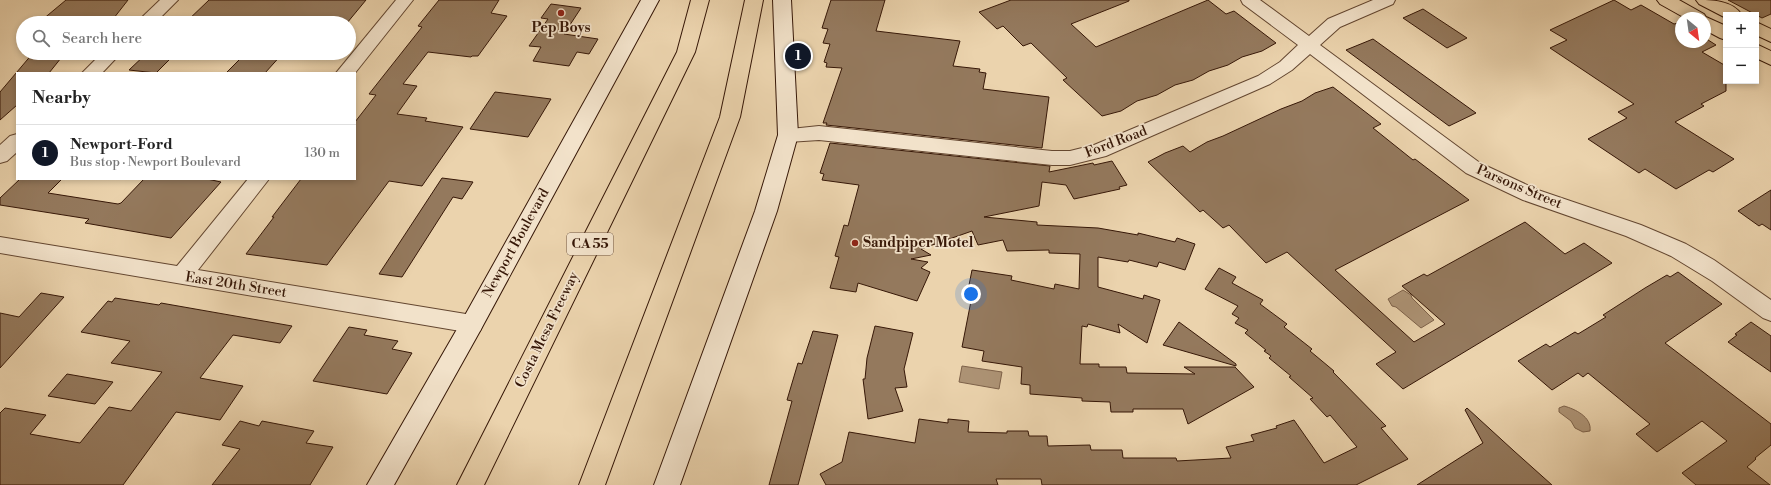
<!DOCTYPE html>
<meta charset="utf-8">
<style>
:root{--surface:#fff;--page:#f2f2f2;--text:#222;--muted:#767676;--line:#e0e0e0;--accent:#111827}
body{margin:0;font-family:"Libre Bodoni",serif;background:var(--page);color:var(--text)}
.controls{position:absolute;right:12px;top:12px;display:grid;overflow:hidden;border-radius:0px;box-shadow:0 2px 6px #0003}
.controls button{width:36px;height:36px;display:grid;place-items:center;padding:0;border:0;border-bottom:1px solid var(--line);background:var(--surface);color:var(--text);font:20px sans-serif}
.compass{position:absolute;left:1675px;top:12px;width:36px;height:36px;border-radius:50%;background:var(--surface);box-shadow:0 2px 6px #0003;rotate:151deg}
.you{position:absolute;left:971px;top:294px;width:14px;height:14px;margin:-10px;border:3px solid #fff;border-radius:50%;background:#1a73e8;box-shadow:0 0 0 6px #1a73e833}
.badge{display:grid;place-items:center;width:26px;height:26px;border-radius:50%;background:var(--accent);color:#fff;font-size:13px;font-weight:700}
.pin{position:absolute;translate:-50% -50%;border:2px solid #fff;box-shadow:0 1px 4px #0006}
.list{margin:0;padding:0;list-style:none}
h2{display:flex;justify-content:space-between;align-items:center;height:52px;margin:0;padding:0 16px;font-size:17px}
h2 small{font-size:13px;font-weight:400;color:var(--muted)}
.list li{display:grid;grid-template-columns:26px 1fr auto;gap:12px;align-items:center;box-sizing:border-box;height:56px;padding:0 16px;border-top:1px solid var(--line)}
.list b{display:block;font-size:15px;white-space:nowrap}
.list p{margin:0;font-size:13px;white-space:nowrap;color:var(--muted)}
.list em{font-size:13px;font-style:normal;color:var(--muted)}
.icon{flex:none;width:22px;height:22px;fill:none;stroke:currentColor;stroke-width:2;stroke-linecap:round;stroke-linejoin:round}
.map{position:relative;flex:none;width:1771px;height:485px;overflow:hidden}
.search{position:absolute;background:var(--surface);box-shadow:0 2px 6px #0003;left:16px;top:16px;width:340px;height:44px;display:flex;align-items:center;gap:10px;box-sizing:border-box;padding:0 14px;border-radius:22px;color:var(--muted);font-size:15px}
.panel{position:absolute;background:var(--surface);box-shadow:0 2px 6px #0003;left:16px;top:72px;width:340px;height:108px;border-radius:0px}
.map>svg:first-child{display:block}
.water{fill:#ad9375;stroke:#7d6149}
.building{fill:#94795d;stroke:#361707}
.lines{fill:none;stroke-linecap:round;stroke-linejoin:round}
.minor-casing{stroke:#634630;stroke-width:2}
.secondary-casing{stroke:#361707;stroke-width:2}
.primary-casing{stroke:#361707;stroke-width:2}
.motorway-casing{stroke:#361707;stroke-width:2}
.minor{fill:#f2e2ca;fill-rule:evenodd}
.secondary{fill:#f2e2ca;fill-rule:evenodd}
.primary{fill:#ebd3ad;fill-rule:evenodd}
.motorway{fill:#ebd3ad;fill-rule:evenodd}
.poi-dot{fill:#8f2418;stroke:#f2e2ca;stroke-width:1.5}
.labels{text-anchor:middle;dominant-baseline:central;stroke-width:3.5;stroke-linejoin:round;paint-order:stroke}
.shield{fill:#f2e2ca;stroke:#6e5442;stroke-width:1}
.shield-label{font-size:13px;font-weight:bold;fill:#361707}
.poi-label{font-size:14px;font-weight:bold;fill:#361707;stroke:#f2e2ca}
.street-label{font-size:14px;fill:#361707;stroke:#f2e2ca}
</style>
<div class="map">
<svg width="1771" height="485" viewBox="0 0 1771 485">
<rect width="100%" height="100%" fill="#ebd3ad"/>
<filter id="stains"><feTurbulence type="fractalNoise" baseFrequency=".005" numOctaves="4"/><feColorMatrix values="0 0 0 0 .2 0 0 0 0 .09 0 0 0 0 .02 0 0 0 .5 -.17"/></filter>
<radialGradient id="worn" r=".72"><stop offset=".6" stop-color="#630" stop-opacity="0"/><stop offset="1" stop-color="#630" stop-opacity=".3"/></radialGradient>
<g class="water">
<polygon points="1403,290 1411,295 1412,298 1434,320 1421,328 1396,307 1392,306 1388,299"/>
<polygon points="962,366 1002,372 999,389 959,382"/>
<path d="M1564 406C1575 409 1592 417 1590 431L1583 432 1575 428 1571 421 1559 412V408Z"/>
</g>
<g class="building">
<polygon points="66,0 128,0 110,23 42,20"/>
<polygon points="209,0 366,0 347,23 327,23 284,18 283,23 229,23 229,16 222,23 185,23"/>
<polygon points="439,0 499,0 491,13 507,16 478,56 472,56 471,57 428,52 403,84 417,86 397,114 427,118 425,121 463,127 422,186 389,181 327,265 246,254 274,217 272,217 301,179 355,179 355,122 376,95 369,94 422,27 418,26"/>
<polygon points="831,0 885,0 876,31 960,41 953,66 980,69 979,72 986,73 983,89 1049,97 1042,148 826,125 827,123 823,123 842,68 826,67 827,63 824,62 830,44 823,43 828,29 822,28"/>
<polygon points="1011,0 1129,0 1129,1 1071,24 1096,47 1208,0 1226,14 1234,11 1276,43 1262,51 1242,57 1228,65 1209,71 1193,80 1175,85 1157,95 1137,101 1121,111 1102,116 1063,80 1067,78 1031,43 1023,46 1003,26 997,29 979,12"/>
<polygon points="1614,0 1631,10 1641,5 1674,24 1678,23 1681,24 1681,42 1705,42 1705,38 1716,45 1702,52 1726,66 1726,91 1701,104 1704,106 1675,122 1734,159 1713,172 1709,170 1676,189 1645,169 1639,173 1588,139 1627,118 1618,112 1634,104 1550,48 1567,40 1550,30"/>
<polygon points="1728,0 1771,0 1771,14 1762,18"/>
<polygon points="551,4 581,8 564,34 598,39 589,54 577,52 569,66 533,61 541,47 529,46 548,19 541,18"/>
<polygon points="1423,9 1467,38 1447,48 1403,18"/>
<polygon points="1373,39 1476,113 1449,126 1346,50"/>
<polygon points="33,53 65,53 49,73 17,73 17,105 0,120 0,92"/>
<polygon points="147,53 176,53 156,73 129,70"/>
<polygon points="246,53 283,53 265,73 226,73"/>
<polygon points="1333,87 1381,124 1373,128 1413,160 1415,159 1469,200 1335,270 1414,342 1445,324 1402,286 1424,274 1427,276 1525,222 1565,254 1584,243 1612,263 1403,389 1376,364 1396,352 1287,252 1266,263 1229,225 1223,228 1203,210 1200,212 1148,162 1165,153 1183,146 1190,152 1207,142 1223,136 1281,109 1302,101 1315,93"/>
<polygon points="495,92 551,99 528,137 470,129"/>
<polygon points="830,143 1050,166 1049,172 1093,163 1094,165 1112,161 1127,185 1119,187 1120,189 1074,199 1066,185 1042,182 1039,206 984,217 1037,222 1037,225 1098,228 1138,235 1138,233 1175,242 1177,238 1195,244 1185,270 1159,262 1157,267 1129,260 1128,262 1098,257 1098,287 1143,299 1144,295 1160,300 1147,343 1118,324 1120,333 1088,324 1087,327 1082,326 1080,364 1099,364 1099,367 1126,367 1127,373 1195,374 1184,367 1235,367 1254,387 1188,424 1183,409 1133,409 1133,412 1111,412 1110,402 1082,401 1082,398 1030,394 1030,385 1021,384 1022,367 982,361 984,351 962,347 971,301 966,300 972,270 1012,276 1011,280 1054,289 1055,284 1079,289 1080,254 1049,253 1049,250 1007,251 1003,240 978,245 972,231 921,249 931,255 911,259 928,262 921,268 930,272 917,301 858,283 856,292 830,288 839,257 835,256 844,225 848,226 859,185 822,180 824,174 820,173"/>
<polygon points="442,178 473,182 462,199 453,197 402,277 379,274"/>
<polygon points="20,179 62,179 48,193 118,204 121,203 144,179 207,179 221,182 171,238 85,223 89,219 0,205 0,198"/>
<polygon points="1771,190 1771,230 1762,224 1759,226 1738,211"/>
<polygon points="1219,268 1236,277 1232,283 1263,300 1260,304 1287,324 1284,327 1312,349 1310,351 1334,371 1333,372 1386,426 1381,428 1408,459 1356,485 1042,485 1041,479 996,479 998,485 826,485 820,474 842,462 849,432 915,443 919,419 948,423 948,419 969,421 968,432 1007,433 1007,431 1028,431 1029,436 1047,436 1048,446 1090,445 1091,450 1122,450 1123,458 1176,458 1177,461 1231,458 1226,447 1254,441 1251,435 1277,428 1276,426 1294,420 1324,463 1357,447 1330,415 1327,417 1310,399 1313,398 1289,377 1291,376 1269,358 1271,356 1264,351 1266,350 1245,333 1248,330 1235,323 1239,318 1232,314 1238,306 1205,289"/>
<polygon points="1678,272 1722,304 1665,343 1771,424 1771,445 1755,458 1756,459 1747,467 1770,485 1696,485 1682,473 1727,441 1702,421 1657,452 1636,434 1650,424 1588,373 1583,377 1578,373 1552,390 1518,361 1546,344 1550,347 1575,332 1578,334 1606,317 1603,315 1645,288 1667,275 1670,277"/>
<polygon points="41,293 64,297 0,368 0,313 19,317"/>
<polygon points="115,298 159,305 161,303 292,326 280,343 233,335 200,378 243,386 220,420 176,412 123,485 0,485 0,413 5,408 46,415 30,434 80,443 109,407 131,411 162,372 111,363 130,341 81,332 108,301 112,302"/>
<polygon points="1179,322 1236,364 1236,366 1163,345"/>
<polygon points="1751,322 1771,336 1771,372 1728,342 1737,335 1735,334"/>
<polygon points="875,326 913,333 904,369 907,387 895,388 903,411 868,419 863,379 865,379 867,358"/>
<polygon points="349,327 367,330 364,335 398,341 392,349 412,353 387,394 313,381"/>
<polygon points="813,331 838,335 798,485 769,485 792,401 787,400 798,363 802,364"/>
<polygon points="67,374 113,382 95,404 48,396"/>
<polygon points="1467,408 1514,451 1552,485 1417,485 1483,443 1465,410"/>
<polygon points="240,421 259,426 262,421 314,431 306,443 333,447 310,485 212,485 240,449 222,445"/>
</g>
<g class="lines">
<defs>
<g id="minor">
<polygon points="160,0 178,0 155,23 136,23"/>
<polygon points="396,0 413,0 355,73 336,73"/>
<polygon points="1241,0 1260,0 1309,36 1328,19 1373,0 1395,0 1393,4 1340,27 1320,45 1480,163 1538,190 1641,225 1686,244 1714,260 1771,300 1771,321 1763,318 1712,281 1671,256 1626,236 1523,200 1466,173 1310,54 1292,70 1270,84 1106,156 1070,165 1052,165 819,140 788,142 781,140 778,135 781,130 819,126 1052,151 1070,151 1094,145 1258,76 1280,62 1298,45 1243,4"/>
<polygon points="102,53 121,53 102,73 82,73"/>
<polygon points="17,134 17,152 7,161 0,163 0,145 10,136"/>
<polygon points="248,179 269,179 198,270 472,315 480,317 483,324 480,331 472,333 0,253 0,237 177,266"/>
</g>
<g id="secondary">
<polygon points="641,0 659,0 480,331 394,485 367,485 464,317"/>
<polygon points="773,0 791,0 798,135 777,211 680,485 654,485 755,211 778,135"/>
</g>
<g id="primary">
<polygon points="1657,0 1679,0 1704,14 1706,17 1726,26 1726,40 1720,38 1705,30 1705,18 1685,18 1660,4"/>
<path d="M1696 0C1712 0 1732 0 1742 15H1726V18L1699 4Z"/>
<polygon points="1756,22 1771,29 1771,42 1756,35"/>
<polygon points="1756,44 1771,51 1771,65 1756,58"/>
</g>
<g id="motorway">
<polygon points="691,0 709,0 695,52 484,485 457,485 677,52"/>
<polygon points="745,0 763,0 740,117 605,485 579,485 720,117"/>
</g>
</defs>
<use href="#minor" class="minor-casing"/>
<use href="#secondary" class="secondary-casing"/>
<use href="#primary" class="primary-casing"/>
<use href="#motorway" class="motorway-casing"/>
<use href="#minor" class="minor"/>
<use href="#secondary" class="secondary"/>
<use href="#primary" class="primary"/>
<use href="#motorway" class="motorway"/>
</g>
<g class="poi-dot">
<circle cx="561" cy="13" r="4"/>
<circle cx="855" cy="243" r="4"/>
</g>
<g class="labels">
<rect class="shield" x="567" y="233" width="46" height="22" rx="3"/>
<g class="shield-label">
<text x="590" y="244">CA 55</text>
</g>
<g class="poi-label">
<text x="561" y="28">Pep Boys</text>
<text x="863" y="243" text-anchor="start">Sandpiper Motel</text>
</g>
<g class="street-label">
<text transform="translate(1116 142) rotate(-21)">Ford Road</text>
<text transform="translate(1519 187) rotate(23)">Parsons Street</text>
<text transform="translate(516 243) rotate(-61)">Newport Boulevard</text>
<text transform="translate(236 285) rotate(9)">East 20th Street</text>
<text transform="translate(547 330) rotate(-64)">Costa Mesa Freeway</text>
</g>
</g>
<rect width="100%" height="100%" filter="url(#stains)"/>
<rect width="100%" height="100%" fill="url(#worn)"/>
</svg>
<div class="controls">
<button>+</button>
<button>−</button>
</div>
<svg class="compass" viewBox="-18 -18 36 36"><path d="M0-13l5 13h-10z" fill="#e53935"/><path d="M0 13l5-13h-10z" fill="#767676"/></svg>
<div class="you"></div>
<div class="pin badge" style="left:798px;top:56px">1</div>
<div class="search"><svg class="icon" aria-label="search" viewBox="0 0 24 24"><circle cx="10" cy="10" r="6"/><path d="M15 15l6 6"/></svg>Search here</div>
<section class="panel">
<h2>Nearby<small></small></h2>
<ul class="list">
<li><span class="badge">1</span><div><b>Newport-Ford</b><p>Bus stop · Newport Boulevard</p></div><em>130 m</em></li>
</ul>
</section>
</div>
